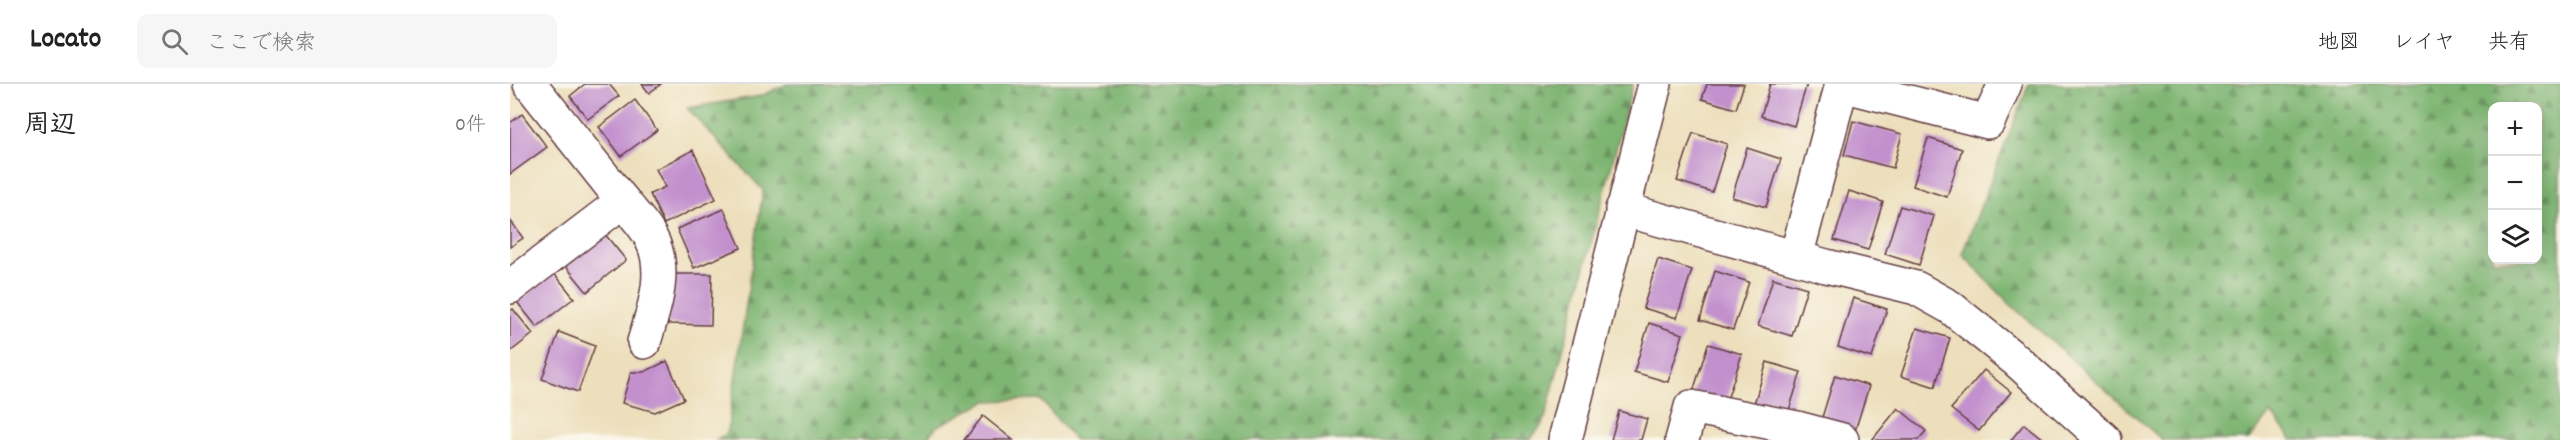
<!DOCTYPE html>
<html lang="ja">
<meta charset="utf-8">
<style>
:root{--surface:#fff;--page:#f6f6f6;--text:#222;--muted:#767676;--line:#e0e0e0}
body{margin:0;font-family:Dekko,"Klee One",sans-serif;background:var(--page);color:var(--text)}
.controls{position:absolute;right:18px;top:18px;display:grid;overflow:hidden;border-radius:12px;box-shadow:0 6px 24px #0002}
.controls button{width:54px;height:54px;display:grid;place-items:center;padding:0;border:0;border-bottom:2px solid var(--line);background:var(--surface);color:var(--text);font:30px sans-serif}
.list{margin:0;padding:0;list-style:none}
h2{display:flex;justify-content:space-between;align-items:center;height:78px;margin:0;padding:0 24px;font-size:26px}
h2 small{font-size:20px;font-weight:400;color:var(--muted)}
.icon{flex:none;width:33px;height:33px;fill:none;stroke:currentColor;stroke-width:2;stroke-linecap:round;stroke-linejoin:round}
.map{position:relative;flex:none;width:2050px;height:356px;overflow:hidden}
header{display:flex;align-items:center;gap:36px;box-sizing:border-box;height:84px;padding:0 30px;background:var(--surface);border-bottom:2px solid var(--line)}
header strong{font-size:28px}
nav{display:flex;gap:33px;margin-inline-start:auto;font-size:21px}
.search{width:420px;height:54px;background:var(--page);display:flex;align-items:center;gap:15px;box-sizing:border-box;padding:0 21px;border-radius:12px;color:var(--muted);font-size:22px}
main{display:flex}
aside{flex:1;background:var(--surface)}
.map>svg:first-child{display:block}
.forest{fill:url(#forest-firs);stroke:#646a4e;stroke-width:1.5;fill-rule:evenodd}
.building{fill:#c291cd}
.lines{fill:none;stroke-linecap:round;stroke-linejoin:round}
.minor-casing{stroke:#623c41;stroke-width:36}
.minor{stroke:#fff;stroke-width:33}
</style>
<header>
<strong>Locato</strong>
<div class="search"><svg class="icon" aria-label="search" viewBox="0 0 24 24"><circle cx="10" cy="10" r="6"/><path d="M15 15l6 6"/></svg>ここで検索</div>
<nav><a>地図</a><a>レイヤ</a><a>共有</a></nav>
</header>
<main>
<aside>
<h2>周辺<small>0件</small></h2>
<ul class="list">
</ul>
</aside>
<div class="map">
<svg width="2050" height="356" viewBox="0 0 2050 356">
<defs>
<pattern id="forest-firs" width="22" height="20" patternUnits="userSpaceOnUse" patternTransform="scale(1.5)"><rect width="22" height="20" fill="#7eb572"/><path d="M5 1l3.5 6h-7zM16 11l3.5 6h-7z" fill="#69935e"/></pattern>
</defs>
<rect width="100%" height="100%" fill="#fbf7ec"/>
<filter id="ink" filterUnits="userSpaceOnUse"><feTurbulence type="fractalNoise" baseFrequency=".0167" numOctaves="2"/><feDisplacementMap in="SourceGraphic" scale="12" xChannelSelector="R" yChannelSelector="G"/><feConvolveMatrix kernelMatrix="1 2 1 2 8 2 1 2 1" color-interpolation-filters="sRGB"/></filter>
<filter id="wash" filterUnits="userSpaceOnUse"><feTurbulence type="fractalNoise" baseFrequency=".008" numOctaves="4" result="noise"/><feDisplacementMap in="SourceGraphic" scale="24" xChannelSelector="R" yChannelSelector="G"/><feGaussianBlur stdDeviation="1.35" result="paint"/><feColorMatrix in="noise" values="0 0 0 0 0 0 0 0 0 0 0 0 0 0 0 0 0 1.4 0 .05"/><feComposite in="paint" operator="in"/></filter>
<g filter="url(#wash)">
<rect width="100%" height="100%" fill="#eddfbc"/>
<g class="forest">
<polygon points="277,0 1123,0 1034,338 1020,356 565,356 530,315 476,317 426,343 415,356 205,356 217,350 253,106 177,24 251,12"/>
<path d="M1519 0H2050V356H1782L1761 329 1739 356H1652L1500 220 1452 170ZM2028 22V176H1982V22Z"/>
</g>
<g id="blocks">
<g class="building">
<polygon points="75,0 99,0 109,12 78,35 60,12"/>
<polygon points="132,0 151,0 139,9"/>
<polygon points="1197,0 1234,0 1226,25 1192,15"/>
<polygon points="1260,0 1297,0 1284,42 1251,32"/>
<polygon points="125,16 147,46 111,72 89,43"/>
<polygon points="12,30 37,63 0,90 0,39"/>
<polygon points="1343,37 1392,50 1383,84 1334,71"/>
<polygon points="1183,49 1217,60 1202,108 1167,97"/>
<polygon points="1418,54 1452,65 1437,113 1403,102"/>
<polygon points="1237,64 1271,75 1256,123 1222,113"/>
<polygon points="183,66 206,115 154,140 140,110 155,103 146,85"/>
<polygon points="1339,107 1373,118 1358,166 1324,156"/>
<polygon points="1390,122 1424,132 1409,181 1375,170"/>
<polygon points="214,125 231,164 184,184 167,145"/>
<polygon points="0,136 13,154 0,163"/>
<polygon points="89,143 116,176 77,208 50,175"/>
<polygon points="1148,175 1182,186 1167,234 1133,224"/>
<polygon points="1205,187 1239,198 1223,246 1190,236"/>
<polygon points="44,189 64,214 27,243 7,218"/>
<polygon points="159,190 202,190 201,241 158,240"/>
<polygon points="1263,194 1297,204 1282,252 1248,242"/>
<polygon points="1343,214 1377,225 1362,274 1328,263"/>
<polygon points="3,225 23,250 0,268 0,227"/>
<polygon points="1139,239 1173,250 1158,298 1124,288"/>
<polygon points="1407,244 1440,254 1425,303 1391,292"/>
<polygon points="49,248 85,262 68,308 32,295"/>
<polygon points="1198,260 1232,270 1216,319 1183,308"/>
<polygon points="157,277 174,315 145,328 112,319 121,288 134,288"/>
<polygon points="1257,278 1291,288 1276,336 1242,326"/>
<polygon points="1474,286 1501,308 1469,347 1441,325"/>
<polygon points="1325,291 1359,302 1344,350 1310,340"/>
<polygon points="1388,324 1416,347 1408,356 1362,356"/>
<polygon points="1109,327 1137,335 1131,356 1101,356"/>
<polygon points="473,332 503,356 454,356"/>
<polygon points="1514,340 1534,356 1501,356"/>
</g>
</g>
</g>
<g filter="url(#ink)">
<use href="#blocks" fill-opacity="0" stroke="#623c41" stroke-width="1.5"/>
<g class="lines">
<defs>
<g id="minor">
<polyline points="1332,1 1478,38 1495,0"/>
<path d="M113 117C122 129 135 141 141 154 158 187 144 225 134 258"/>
<polyline points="1112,125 1316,182 1406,204 1440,223 1507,277 1595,356"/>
<polyline points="1286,173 1332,0"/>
<polyline points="0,203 113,117 20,0"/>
<polyline points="1055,356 1145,0"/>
<polyline points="1172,356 1181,323 1287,344 1332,356"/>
</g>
</defs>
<use href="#minor" class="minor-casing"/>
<use href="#minor" class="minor"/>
</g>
</g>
</svg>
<div class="controls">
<button>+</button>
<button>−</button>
<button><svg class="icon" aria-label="layers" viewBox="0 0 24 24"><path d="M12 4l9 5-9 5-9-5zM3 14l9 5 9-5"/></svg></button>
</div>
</div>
</main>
